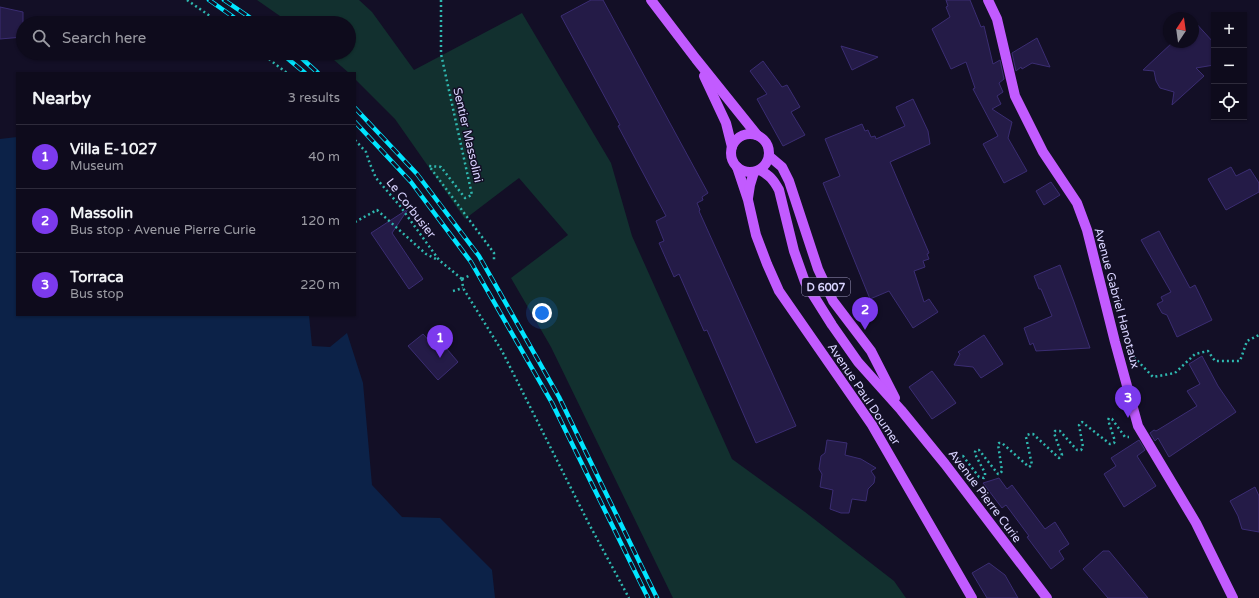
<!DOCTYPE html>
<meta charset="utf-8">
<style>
:root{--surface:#0e0b1c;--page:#171425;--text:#f1f3f6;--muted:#9b9ba3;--line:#2e2b3b;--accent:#7c3aed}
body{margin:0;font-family:"Varela Round",sans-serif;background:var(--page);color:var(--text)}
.controls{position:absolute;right:12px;top:12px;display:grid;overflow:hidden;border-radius:0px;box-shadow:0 1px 3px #0004}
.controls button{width:36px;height:36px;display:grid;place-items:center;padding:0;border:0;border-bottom:1px solid var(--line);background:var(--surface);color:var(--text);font:20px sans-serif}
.compass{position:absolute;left:1163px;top:12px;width:36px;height:36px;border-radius:50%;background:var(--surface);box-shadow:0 1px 3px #0004;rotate:13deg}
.you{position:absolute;left:542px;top:313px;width:14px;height:14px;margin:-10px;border:3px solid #fff;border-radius:50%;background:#1a73e8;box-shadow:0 0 0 6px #1a73e833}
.badge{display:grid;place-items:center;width:26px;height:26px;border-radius:50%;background:var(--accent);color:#fff;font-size:13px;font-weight:700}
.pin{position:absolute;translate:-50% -33px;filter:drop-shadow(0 1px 2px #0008)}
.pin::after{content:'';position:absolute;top:21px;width:14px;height:12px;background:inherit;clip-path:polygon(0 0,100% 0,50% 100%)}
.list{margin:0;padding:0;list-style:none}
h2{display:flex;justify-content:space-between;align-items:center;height:52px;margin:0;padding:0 16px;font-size:17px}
h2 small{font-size:13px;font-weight:400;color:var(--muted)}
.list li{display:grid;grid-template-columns:26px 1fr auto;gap:12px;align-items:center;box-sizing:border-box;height:64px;padding:0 16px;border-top:1px solid var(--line)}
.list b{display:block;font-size:15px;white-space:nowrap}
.list p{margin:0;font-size:13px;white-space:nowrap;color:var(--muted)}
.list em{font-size:13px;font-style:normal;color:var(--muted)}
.icon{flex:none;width:22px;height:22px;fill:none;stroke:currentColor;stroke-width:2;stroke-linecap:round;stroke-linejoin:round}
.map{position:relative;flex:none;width:1259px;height:598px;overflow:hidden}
.search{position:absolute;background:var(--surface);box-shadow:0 1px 3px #0004;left:16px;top:16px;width:340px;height:44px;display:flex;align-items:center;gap:10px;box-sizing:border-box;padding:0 14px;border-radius:22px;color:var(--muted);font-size:15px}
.panel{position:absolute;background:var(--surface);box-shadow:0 1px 3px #0004;left:16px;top:72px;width:340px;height:244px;border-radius:0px}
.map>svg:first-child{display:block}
.green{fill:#12302f}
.water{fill:#0c2248}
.building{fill:#241b47;stroke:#3b2d73}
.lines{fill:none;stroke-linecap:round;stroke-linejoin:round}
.path{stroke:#2fb8b0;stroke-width:2.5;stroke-dasharray:2 3;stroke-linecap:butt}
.major{stroke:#c25bff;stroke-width:10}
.rail-casing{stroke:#00e5ff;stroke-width:4.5}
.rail{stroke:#130f26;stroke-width:3;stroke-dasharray:9;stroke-linecap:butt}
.labels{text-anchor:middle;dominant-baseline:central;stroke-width:3;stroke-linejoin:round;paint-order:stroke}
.shield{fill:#130f26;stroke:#9e99be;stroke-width:1}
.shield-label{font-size:11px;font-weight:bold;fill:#d9d4ff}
.street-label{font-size:12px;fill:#d9d4ff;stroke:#130f26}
</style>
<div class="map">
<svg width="1259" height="598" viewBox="0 0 1259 598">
<rect width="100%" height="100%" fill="#130f26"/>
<polygon class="green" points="257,0 359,0 372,12 414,70 522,13 611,163 632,236 732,459 805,512 894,581 906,598 673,598 551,347 511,278 568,235 519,178 465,219 395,119 355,79 355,73 349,73 326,53 349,53 349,23 290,23"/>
<polygon class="water" points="17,137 17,315 309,315 312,346 330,347 347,333 363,383 372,485 402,517 440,518 492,570 495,598 0,598 0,139"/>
<g class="building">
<polygon points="591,0 603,0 708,193 702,197 703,200 697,203 700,210 699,211 796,426 756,443 707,330 704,331 679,274 674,277 659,243 664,241 656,221 666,216 618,126 620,125 561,16"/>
<polygon points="946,0 970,0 981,27 984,26 993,64 1000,60 1004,79 999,83 1003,92 997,96 1001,104 992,109 1012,122 1008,138 1027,171 1004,183 983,144 998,136 973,89 975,88 966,62 951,69 932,29 950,17 946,7 948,6"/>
<polygon points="0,7 23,12 23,37 0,39"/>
<polygon points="1193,20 1214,43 1214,65 1196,68 1204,76 1172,105 1174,92 1160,88 1156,81 1154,71 1143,70 1173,42 1193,42"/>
<polygon points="1037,38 1050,67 1032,63 1022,69 1021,67 1016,71 1012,53"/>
<polygon points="841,46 878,57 852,70"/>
<polygon points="763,61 782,87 787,85 800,107 791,112 805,135 783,146 757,99 767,94 750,71"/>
<polygon points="913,99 928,131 930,144 890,162 929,253 927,254 929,259 923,261 925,267 914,271 924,302 929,299 938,312 913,328 889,291 870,299 823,183 840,176 825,139 862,124 865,131 868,130 871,137 875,136 876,139 905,126 896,107"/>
<polygon points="1231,167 1236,176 1250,169 1259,183 1259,192 1226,210 1208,179"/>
<polygon points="1051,182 1060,195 1044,205 1036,191"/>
<polygon points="408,209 392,233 423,279 409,289 371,233"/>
<polygon points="1159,231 1190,288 1195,285 1212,320 1177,337 1167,315 1162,313 1157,304 1163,301 1161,297 1171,292 1141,240"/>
<polygon points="1060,265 1074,302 1090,348 1036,351 1033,343 1030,345 1024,328 1052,316 1041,289 1039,289 1034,276"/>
<polygon points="423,334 441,354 447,349 458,362 438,380 408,346"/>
<polygon points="984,335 1003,364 981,378 973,367 954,365 960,354 958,352"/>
<polygon points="1202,356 1218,386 1236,412 1169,457 1158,438 1155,441 1150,433 1154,430 1156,431 1161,428 1197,406 1187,391 1200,384 1189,364"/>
<polygon points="932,371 956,403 932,419 909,387"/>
<polygon points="827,440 847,443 845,455 861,459 876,468 871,471 875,477 874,483 868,489 866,501 852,499 849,513 841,513 830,509 833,490 820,487 822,474 819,469 821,456 825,453"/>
<polygon points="1139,440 1145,450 1137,456 1156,486 1124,507 1104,474 1116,466 1111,458"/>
<polygon points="999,478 1007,489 1012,485 1045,529 1055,522 1069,544 1059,551 1064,559 1051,569 1027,537 1029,536 1006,505 1002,508 983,483"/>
<polygon points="1255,487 1259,496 1259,532 1242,529 1238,516 1230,501"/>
<polygon points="1103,551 1109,551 1148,598 1108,598 1083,569"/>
<polygon points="989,563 1005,575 1018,598 987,598 972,573"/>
</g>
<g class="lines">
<g class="path">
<polyline points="187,0 220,23"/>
<polyline points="441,0 441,54 472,195 465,198 441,167 429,166 494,253 494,260"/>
<polyline points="261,53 287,73"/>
<polyline points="355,140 366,152 370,164 376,178 400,206 439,260 462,279"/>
<polyline points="355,222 377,210 426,254 438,260"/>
<polyline points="462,279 463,288 502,351 589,524 629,598"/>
<polyline points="462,279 471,275"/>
<polyline points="453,291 463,288"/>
<polyline points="1134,357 1153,377 1175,373 1195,354 1208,351 1215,361 1240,361 1247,341 1259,335"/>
<polyline points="958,458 963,456 979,477 984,478 985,476 985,473 975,454 975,452 976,450 979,450 998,474 1000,474 1002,471 998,444 999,443 1002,443 1029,467 1032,465 1026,437 1027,435 1030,434 1033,434 1059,458 1062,455 1054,433 1055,431 1060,431 1077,450 1081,450 1083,447 1079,425 1080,423 1082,422 1110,444 1114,443 1115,441 1108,420 1109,418 1112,419 1125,437 1129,437"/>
</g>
<g class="major">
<polyline points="651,0 696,59 757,135"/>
<polyline points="988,0 997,19 1015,96 1043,152 1077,203 1087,230 1115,342 1138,426 1196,523 1233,598"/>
<polyline points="704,76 726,123 732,147"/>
<circle cx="750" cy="153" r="19"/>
<polyline points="769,156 782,167 789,181 818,269 833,301 871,351 895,398"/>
<polyline points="737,167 748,200 756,235 767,264 779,291 872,425 972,598"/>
<path d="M760 170C770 176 773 179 779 190L794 251 805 282 832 325 858 362 901 410 945 464 1047 598"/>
<polyline points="748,198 750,185 754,172"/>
</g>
<defs>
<g id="rail">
<polyline points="209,0 242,23"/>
<polyline points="224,0 258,23"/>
<polyline points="281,53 305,73"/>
<polyline points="296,53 318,73"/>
<polyline points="355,108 417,174 479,256 559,397 657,598"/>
<polyline points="355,122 411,182 471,262 552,403 648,598"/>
</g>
</defs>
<use href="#rail" class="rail-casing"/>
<use href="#rail" class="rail"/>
</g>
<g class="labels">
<rect class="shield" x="802" y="278" width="48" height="18" rx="3"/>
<g class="shield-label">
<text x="826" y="287">D 6007</text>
</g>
<g class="street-label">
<text transform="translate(468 135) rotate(77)">Sentier Massolini</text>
<text transform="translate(411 208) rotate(52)">Le Corbusier</text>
<text transform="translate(1117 298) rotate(75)">Avenue Gabriel Hanotaux</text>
<text transform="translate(864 394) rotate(56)">Avenue Paul Doumer</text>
<text transform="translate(985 496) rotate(53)">Avenue Pierre Curie</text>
</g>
</g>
</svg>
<div class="controls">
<button>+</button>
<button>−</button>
<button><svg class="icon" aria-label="locate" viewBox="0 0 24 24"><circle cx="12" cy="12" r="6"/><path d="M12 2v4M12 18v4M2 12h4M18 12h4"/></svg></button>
</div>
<svg class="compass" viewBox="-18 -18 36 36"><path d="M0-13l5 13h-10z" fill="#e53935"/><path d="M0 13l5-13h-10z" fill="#9b9ba3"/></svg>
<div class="you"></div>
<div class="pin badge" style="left:440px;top:358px">1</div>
<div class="pin badge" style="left:865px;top:330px">2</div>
<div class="pin badge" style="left:1128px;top:418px">3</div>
<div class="search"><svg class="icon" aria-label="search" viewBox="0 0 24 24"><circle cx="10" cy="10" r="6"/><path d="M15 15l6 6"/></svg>Search here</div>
<section class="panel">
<h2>Nearby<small>3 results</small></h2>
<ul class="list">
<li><span class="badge">1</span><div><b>Villa E-1027</b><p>Museum</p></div><em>40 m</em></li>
<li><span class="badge">2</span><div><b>Massolin</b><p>Bus stop · Avenue Pierre Curie</p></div><em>120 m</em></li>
<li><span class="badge">3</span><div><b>Torraca</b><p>Bus stop</p></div><em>220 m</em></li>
</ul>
</section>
</div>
